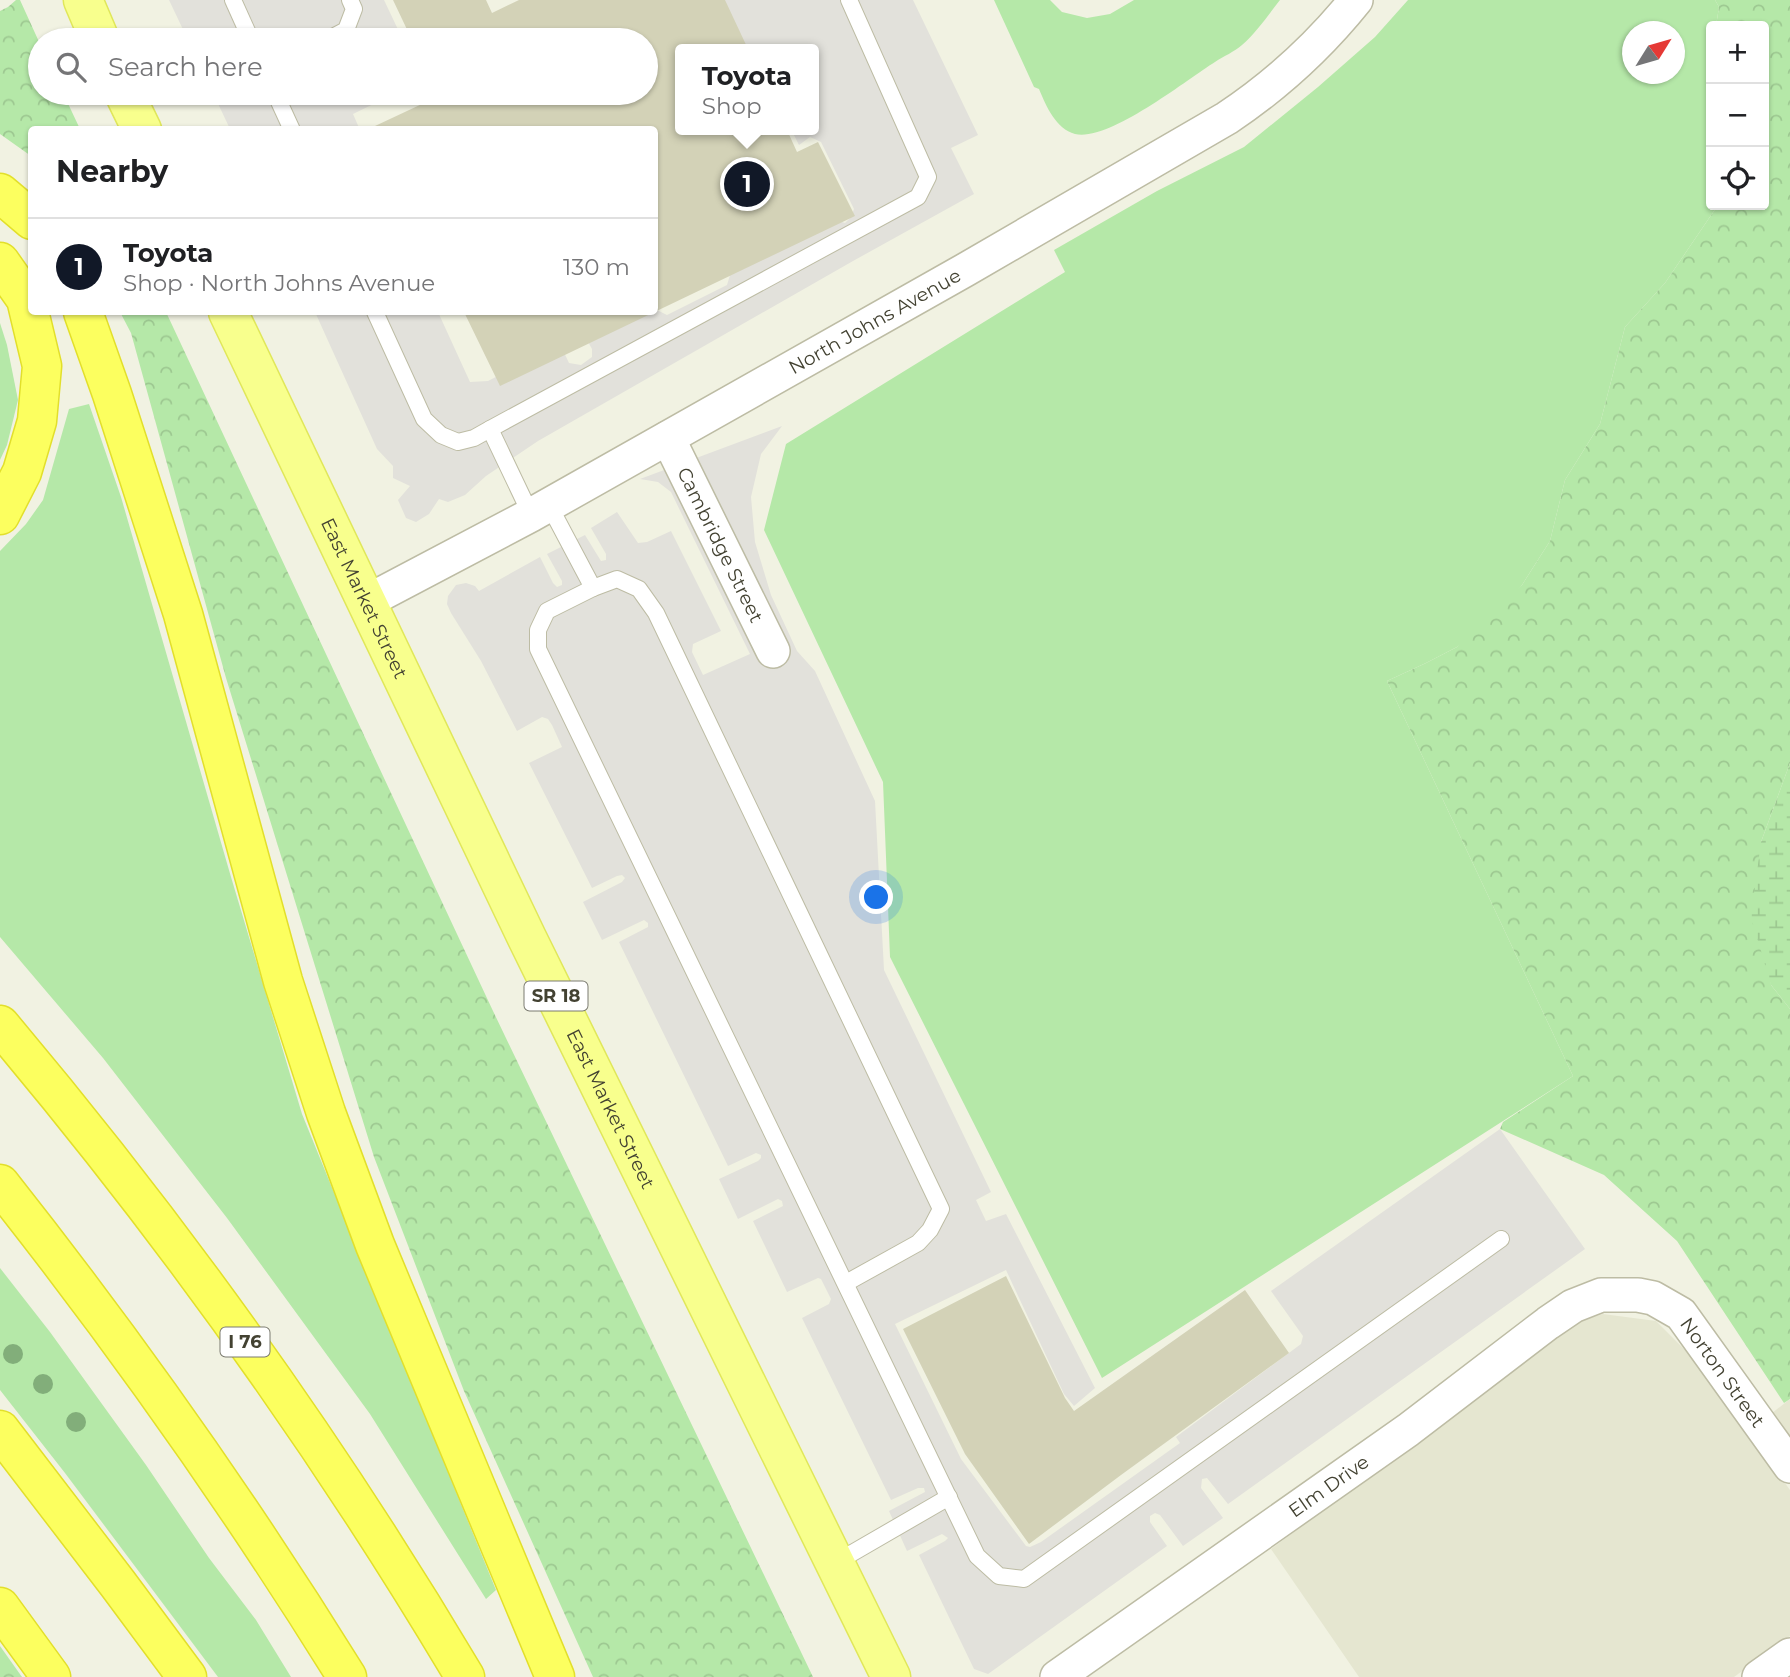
<!DOCTYPE html>
<meta charset="utf-8">
<style>
:root{--surface:#fff;--page:#f2f2f2;--text:#202124;--muted:#757577;--line:#e0e0e0;--accent:#111827}
body{margin:0;font-family:Montserrat,sans-serif;background:var(--page);color:var(--text)}
.controls{position:absolute;right:21px;top:21px;display:grid;overflow:hidden;border-radius:7px;box-shadow:0 2px 5px #0004}
.controls button{width:63px;height:63px;display:grid;place-items:center;padding:0;border:0;border-bottom:2px solid var(--line);background:var(--surface);color:var(--text);font:35px sans-serif}
.compass{position:absolute;left:1622px;top:21px;width:63px;height:63px;border-radius:50%;background:var(--surface);box-shadow:0 2px 5px #0004;rotate:53deg}
.you{position:absolute;left:877px;top:898px;width:24px;height:24px;margin:-18px;border:5px solid #fff;border-radius:50%;background:#1a73e8;box-shadow:0 0 0 10px #1a73e833}
.badge{display:grid;place-items:center;width:46px;height:46px;border-radius:50%;background:var(--accent);color:#fff;font-size:23px;font-weight:700}
.pin{position:absolute;translate:-50% -50%;border:4px solid #fff;box-shadow:0 2px 7px #0006}
.popup{position:absolute;left:675px;top:44px;width:144px;height:91px;box-sizing:border-box;display:grid;place-content:center;border-radius:7px;background:var(--surface);filter:drop-shadow(0 2px 5px #0005);font-size:23px;white-space:nowrap;color:var(--muted)}
.popup b{font-size:26px;color:var(--text)}
.popup::after{content:'';position:absolute;left:50%;top:100%;margin-left:-14px;border:14px solid transparent;border-top-color:var(--surface)}
.list{margin:0;padding:0;list-style:none}
h2{display:flex;justify-content:space-between;align-items:center;height:91px;margin:0;padding:0 28px;font-size:30px}
h2 small{font-size:23px;font-weight:400;color:var(--muted)}
.list li{display:grid;grid-template-columns:46px 1fr auto;gap:21px;align-items:center;box-sizing:border-box;height:98px;padding:0 28px;border-top:2px solid var(--line)}
.list b{display:block;font-size:26px;white-space:nowrap}
.list p{margin:0;font-size:23px;white-space:nowrap;color:var(--muted)}
.list em{font-size:23px;font-style:normal;color:var(--muted)}
.icon{flex:none;width:38px;height:38px;fill:none;stroke:currentColor;stroke-width:2;stroke-linecap:round;stroke-linejoin:round}
.map{position:relative;flex:none;width:1790px;height:1677px;overflow:hidden}
.search{position:absolute;background:var(--surface);box-shadow:0 2px 5px #0004;left:28px;top:28px;width:630px;height:77px;display:flex;align-items:center;gap:18px;box-sizing:border-box;padding:0 24px;border-radius:38px;color:var(--muted);font-size:26px}
.panel{position:absolute;background:var(--surface);box-shadow:0 2px 5px #0004;left:28px;top:126px;width:630px;height:189px;border-radius:7px}
.map>svg:first-child{display:block}
.residential{fill:#e5e6d0}
.grass{fill:#b5e8a8;fill-rule:evenodd}
.forest{fill:url(#forest-crowns)}
.wetland{fill:url(#wetland-marsh)}
.parking{fill:#e2e1db}
.building{fill:#d3d2b7}
.lines{fill:none;stroke-linecap:round;stroke-linejoin:round}
.lane-casing{stroke:#bdbca4;stroke-width:18}
.street-casing{stroke:#bdbca4;stroke-width:36}
.primary-casing{stroke:#e0e75a;stroke-width:41}
.highway-casing{stroke:#e2df2b;stroke-width:41}
.lane{stroke:#fff;stroke-width:16}
.street{stroke:#fff;stroke-width:33}
.primary{stroke:#f8ff8d;stroke-width:38}
.highway{stroke:#fcff5f;stroke-width:38}
.tree{fill:#82ae7a}
.labels{text-anchor:middle;dominant-baseline:central;stroke-width:7;stroke-linejoin:round;paint-order:stroke}
.shield{fill:#fff;stroke:#7b7b70;stroke-width:2}
.shield-label{font-size:18px;font-weight:bold;fill:#434232}
.street-label{font-size:19px;fill:#434232;stroke:#fff}
</style>
<div class="map">
<svg width="1790" height="1677" viewBox="0 0 1790 1677">
<defs>
<pattern id="forest-crowns" width="20" height="18" patternUnits="userSpaceOnUse" patternTransform="scale(1.75)"><rect width="20" height="18" fill="#b5e8a8"/><path d="M2 6a3 3 0 1 1 6 0M12 15a3 3 0 1 1 6 0" fill="none" stroke="#9dc891"/></pattern>
<pattern id="wetland-marsh" width="20" height="14" patternUnits="userSpaceOnUse" patternTransform="scale(1.75)"><rect width="20" height="14" fill="#b5e8a8"/><path d="M1 5h8M5 5V1M11 12h8M15 12V8" fill="none" stroke="#9dc891"/></pattern>
</defs>
<rect width="100%" height="100%" fill="#f1f2e2"/>
<g class="residential">
<polygon points="1603,1314 1656,1321 1699,1364 1790,1490 1790,1636 1734,1677 1359,1677 1271,1549 1574,1323"/>
<polygon points="1790,1399 1790,1450 1767,1417"/>
</g>
<g class="grass">
<path d="M994 0H1050L1062 12 1087 18 1110 14 1134 0H1280C1269 14 1256 33 1242 45 1234 52 1224 56 1215 62 1186 80 1109 142 1075 134 1056 129 1046 106 1039 89L1034 87Z"/>
<path d="M1408 0H1715L1719 7 1716 26H1711V55L1706 88 1711 99V205H1718L1665 283 1625 327 1600 424 1565 480 1550 541 1522 585 1492 622 1457 647 1426 663 1387 681 1573 1076 1102 1378 890 957 883 782 764 530 786 444 1065 272 1054 250 1157 191 1244 147 1318 87 1375 37ZM1632 32H1674V74H1632Z"/>
<polygon points="0,323 7,345 18,400 7,445 0,460"/>
<polygon points="89,404 121,497 231,877 302,1114 496,1590 486,1599 370,1414 227,1218 103,1058 0,937 0,551 26,524 43,500 69,409"/>
<polygon points="0,1268 50,1332 146,1465 209,1558 256,1620 291,1677 218,1677 65,1473 0,1390"/>
</g>
<g class="forest">
<polygon points="16,0 20,0 40,44 40,93 63,93 80,129 32,130 31,156 0,134 0,11 8,7"/>
<polygon points="1715,0 1790,0 1790,763 1761,842 1771,985 1790,1009 1790,1399 1784,1403 1677,1241 1604,1175 1500,1129 1503,1122 1573,1076 1387,681 1426,663 1457,647 1522,585 1550,541 1565,480 1600,424 1625,327 1665,283 1718,205 1764,205 1764,26 1716,26 1719,7"/>
<polygon points="120,312 166,312 493,1011 813,1677 593,1677 464,1391 374,1157 226,678 131,333"/>
<polygon points="0,1646 22,1677 0,1677"/>
</g>
<polygon class="wetland" points="1790,763 1790,1009 1771,985 1751,917 1761,842"/>
<g class="parking">
<polygon points="169,0 384,0 403,40 188,40"/>
<polygon points="706,0 913,0 978,135 951,148 974,194 853,261 538,441 486,476 465,495 448,502 439,499 429,514 416,522 406,518 398,500 410,486 393,478 393,466 377,449 315,312 438,312 470,382 488,381 560,344 569,363 581,365 592,357 592,349 582,331 622,312 654,312 655,309 667,315 727,285 734,262 836,220 845,223 851,217 854,209 821,142 810,137 799,145 792,131 773,139 769,130 814,130 814,49 730,49"/>
<polygon points="213,93 396,93 353,114 360,130 230,129"/>
<polygon points="782,426 761,454 751,497 755,542 771,595 797,651 815,671 875,801 884,970 991,1192 976,1200 986,1221 1006,1214 1095,1388 1074,1406 1064,1394 1006,1270 895,1324 961,1459 1026,1546 1030,1547 1041,1542 1180,1443 1176,1437 1301,1344 1303,1336 1271,1291 1500,1129 1585,1249 1228,1504 1207,1478 1202,1479 1201,1488 1223,1518 1183,1546 1160,1515 1155,1513 1150,1516 1150,1522 1167,1546 988,1674 974,1669 919,1555 945,1541 948,1538 942,1534 907,1551 889,1511 925,1492 924,1488 918,1488 891,1500 802,1318 829,1304 831,1299 821,1279 818,1278 787,1292 753,1221 783,1206 782,1201 778,1199 738,1219 719,1179 758,1161 761,1158 761,1155 756,1153 728,1166 619,942 648,927 648,923 644,920 602,940 583,902 622,882 625,878 622,875 617,876 592,888 529,763 562,747 552,725 548,719 542,717 517,731 481,661 451,613 447,604 448,596 456,585 466,583 475,586 479,591 540,557 553,583 557,587 562,585 562,581 547,554 585,535 601,561 606,560 606,554 591,528 617,512 638,543 647,542 671,531 721,631 693,644 692,652 703,675 750,654 671,492 658,482 640,479"/>
</g>
<g class="building">
<polygon points="393,0 486,0 492,13 519,0 725,0 748,49 680,49 680,130 787,130 797,152 818,142 855,216 500,386 464,312 654,312 654,130 377,130 375,126 439,96 438,93 646,93 646,40 412,40"/>
<polygon points="1006,1276 1065,1398 1074,1411 1245,1290 1289,1353 1121,1475 1029,1544 965,1454 903,1329"/>
</g>
<g class="lines">
<defs>
<g id="lane">
<polyline points="233,0 251,40"/>
<polyline points="327,40 346,30 354,9 350,0"/>
<polyline points="275,93 292,130"/>
<polyline points="375,312 424,419 441,435 458,442 474,438 490,429 918,197 928,177 849,0"/>
<polyline points="490,429 531,515"/>
<polyline points="549,505 593,588 547,611 538,630 538,649 977,1556 999,1576 1024,1579 1501,1239"/>
<polyline points="593,588 617,579 639,589 656,613 941,1209 930,1230 918,1243 846,1283"/>
<polyline points="835,1563 949,1497"/>
</g>
<g id="street">
<path id="s1" d="M668 438 773 651"/>
<path id="s2" d="M366 602 531 515 965 270 1227 118C1275 86 1319 46 1356 0"/>
<path id="s3" d="M1057 1677 1408 1430 1548 1323 1573 1306 1601 1295H1638L1653 1298 1681 1314 1790 1466"/>
<polyline points="1759,1677 1790,1655"/>
</g>
<g id="primary">
<polyline points="83,0 100,40"/>
<polyline points="124,93 142,130"/>
<path id="s4" d="M228 312 527 938 891 1677"/>
</g>
<g id="highway">
<polyline points="0,193 32,220"/>
<polyline points="0,262 26,299 42,366 37,421 22,472 0,515"/>
<polyline points="83,312 112,394 183,614 283,981 326,1113 375,1245 555,1677"/>
<path d="M0 1025C172 1229 329 1448 465 1677"/>
<path d="M0 1184C125 1342 241 1506 347 1677"/>
<polyline points="0,1430 118,1584 187,1677"/>
<polyline points="0,1607 51,1677"/>
</g>
</defs>
<use href="#lane" class="lane-casing"/>
<use href="#street" class="street-casing"/>
<use href="#primary" class="primary-casing"/>
<use href="#highway" class="highway-casing"/>
<use href="#lane" class="lane"/>
<use href="#street" class="street"/>
<use href="#primary" class="primary"/>
<use href="#highway" class="highway"/>
</g>
<g class="tree">
<circle cx="13" cy="1354" r="10"/>
<circle cx="43" cy="1384" r="10"/>
<circle cx="76" cy="1422" r="10"/>
</g>
<g class="labels">
<g class="shield">
<rect x="524.5" y="981.5" width="63" height="29" rx="5"/>
<rect x="220.5" y="1327.5" width="49" height="29" rx="5"/>
</g>
<g class="shield-label">
<text x="556" y="996">SR 18</text>
<text x="245" y="1342">I 76</text>
</g>
<g class="street-label">
<text stroke="none"><textPath href="#s2" startOffset="581">North Johns Avenue</textPath></text>
<text stroke="none"><textPath href="#s1" startOffset="119">Cambridge Street</textPath></text>
<text stroke="none"><textPath href="#s4" startOffset="317">East Market Street</textPath></text>
<text stroke="none"><textPath href="#s4" startOffset="884">East Market Street</textPath></text>
<text stroke="none"><textPath href="#s3" startOffset="822">Norton Street</textPath></text>
<text stroke="none"><textPath href="#s3" startOffset="332">Elm Drive</textPath></text>
</g>
</g>
</svg>
<div class="controls">
<button>+</button>
<button>−</button>
<button><svg class="icon" aria-label="locate" viewBox="0 0 24 24"><circle cx="12" cy="12" r="6"/><path d="M12 2v4M12 18v4M2 12h4M18 12h4"/></svg></button>
</div>
<svg class="compass" viewBox="-18 -18 36 36"><path d="M0-13l5 13h-10z" fill="#e53935"/><path d="M0 13l5-13h-10z" fill="#757577"/></svg>
<div class="you"></div>
<div class="pin badge" style="left:747px;top:184px">1</div>
<div class="popup"><b>Toyota</b>Shop</div>
<div class="search"><svg class="icon" aria-label="search" viewBox="0 0 24 24"><circle cx="10" cy="10" r="6"/><path d="M15 15l6 6"/></svg>Search here</div>
<section class="panel">
<h2>Nearby<small></small></h2>
<ul class="list">
<li><span class="badge">1</span><div><b>Toyota</b><p>Shop · North Johns Avenue</p></div><em>130 m</em></li>
</ul>
</section>
</div>
